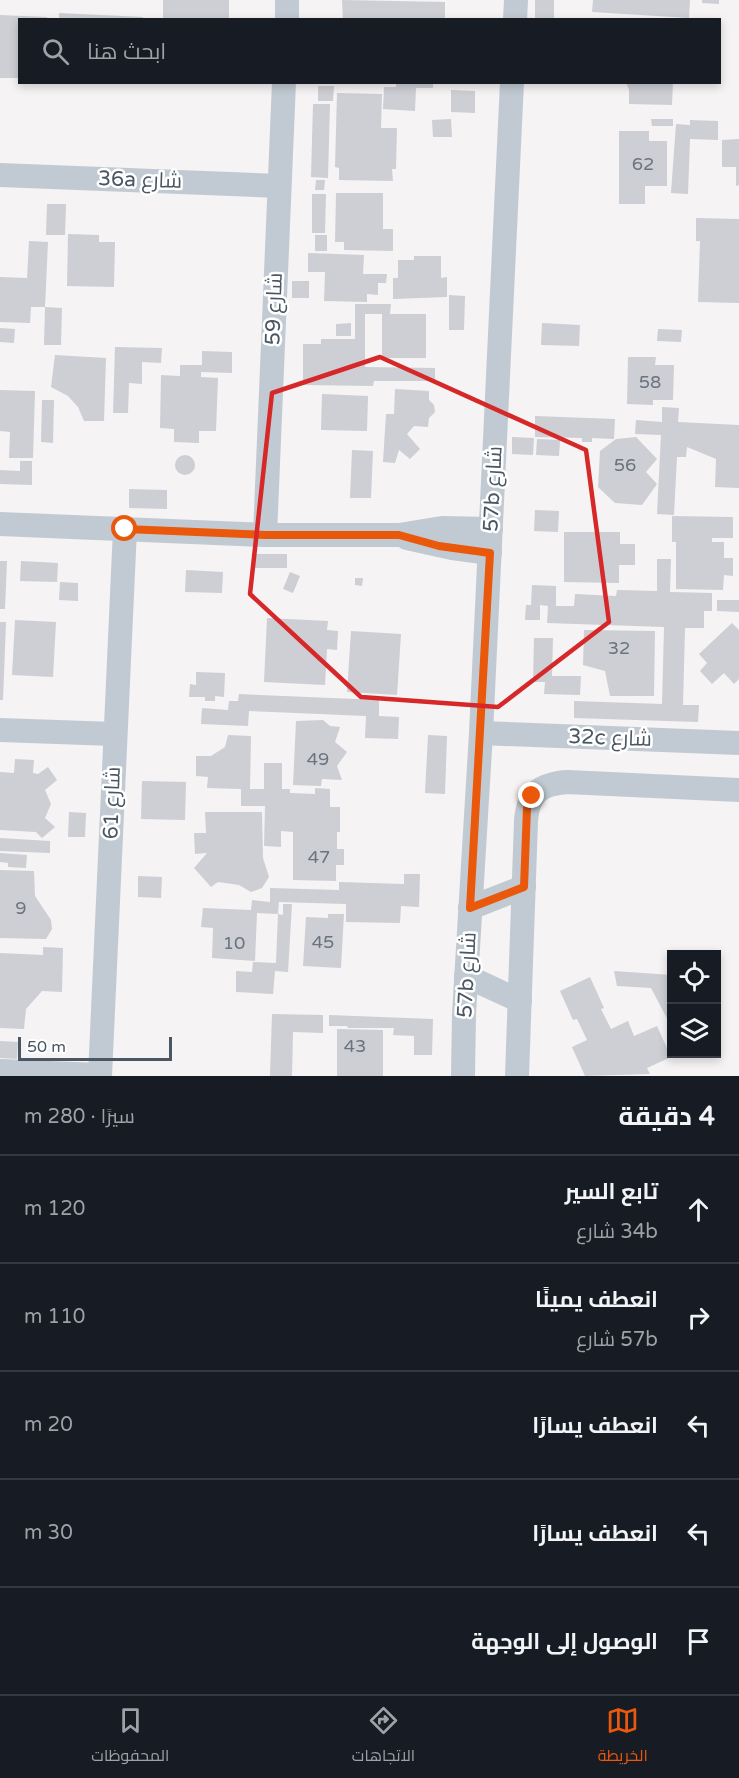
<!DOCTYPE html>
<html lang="ar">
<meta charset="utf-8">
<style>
:root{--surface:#171b24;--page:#20242c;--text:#f1f3f6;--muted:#9ea1a6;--line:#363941;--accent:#ea580c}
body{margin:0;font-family:"Varela Round",Cairo,sans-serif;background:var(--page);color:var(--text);direction:rtl}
.controls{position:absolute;right:18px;bottom:18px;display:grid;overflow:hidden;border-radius:0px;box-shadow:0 3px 9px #0003}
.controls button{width:54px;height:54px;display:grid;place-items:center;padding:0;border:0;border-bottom:2px solid var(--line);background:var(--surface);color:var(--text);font:30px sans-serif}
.scale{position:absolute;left:18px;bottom:15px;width:154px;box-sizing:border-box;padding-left:6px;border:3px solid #4a5661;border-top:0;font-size:16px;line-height:21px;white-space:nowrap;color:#4a5661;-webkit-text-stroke:4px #fff;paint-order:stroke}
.stop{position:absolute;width:18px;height:18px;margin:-14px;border:4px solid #ea580c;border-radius:50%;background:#fff}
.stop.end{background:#ea580c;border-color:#fff;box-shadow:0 2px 6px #0008}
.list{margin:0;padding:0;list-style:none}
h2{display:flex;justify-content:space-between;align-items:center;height:78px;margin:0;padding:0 24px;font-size:26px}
h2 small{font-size:20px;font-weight:400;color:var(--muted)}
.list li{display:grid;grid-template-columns:39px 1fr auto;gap:18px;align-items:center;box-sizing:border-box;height:108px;padding:0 24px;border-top:2px solid var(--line)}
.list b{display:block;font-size:22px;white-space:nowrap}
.list p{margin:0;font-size:20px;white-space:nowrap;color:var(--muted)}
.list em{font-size:20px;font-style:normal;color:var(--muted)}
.icon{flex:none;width:33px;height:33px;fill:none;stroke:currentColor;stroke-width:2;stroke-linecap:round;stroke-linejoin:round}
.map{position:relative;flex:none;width:739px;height:1076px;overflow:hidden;direction:ltr}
.search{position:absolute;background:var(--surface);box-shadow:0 3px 9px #0003;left:18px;right:18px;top:18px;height:66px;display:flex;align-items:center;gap:15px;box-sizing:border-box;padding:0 21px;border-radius:0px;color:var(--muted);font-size:22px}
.sheet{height:618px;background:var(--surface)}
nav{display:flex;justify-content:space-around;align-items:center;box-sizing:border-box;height:84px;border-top:2px solid var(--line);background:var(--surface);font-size:16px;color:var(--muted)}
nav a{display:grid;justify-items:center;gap:3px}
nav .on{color:var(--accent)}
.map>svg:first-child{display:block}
.building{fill:#cdcfd5}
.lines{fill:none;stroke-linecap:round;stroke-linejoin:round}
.minor{stroke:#c1cad2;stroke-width:24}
.route{stroke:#ea580c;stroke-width:8}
.marked{fill:none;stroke:#d62828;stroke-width:4.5;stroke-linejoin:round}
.labels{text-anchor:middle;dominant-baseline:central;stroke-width:5;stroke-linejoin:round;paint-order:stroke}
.number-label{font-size:18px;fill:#6b747e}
.street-label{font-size:21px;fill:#4a5661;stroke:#fff}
</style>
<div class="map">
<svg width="739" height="1076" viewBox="0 0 739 1076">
<rect width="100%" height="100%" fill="#f5f3f3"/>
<g class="building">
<rect x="163" y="0" width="66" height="20"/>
<polygon points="342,0 445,2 445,20 343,20"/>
<rect x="535" y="0" width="19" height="20"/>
<polygon points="593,0 690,0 689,18 592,12"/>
<polygon points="702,0 719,0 719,4 702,3"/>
<polygon points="59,13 143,17 143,20 59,20"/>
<polygon points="0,15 47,17 47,20 20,20 20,78 0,78"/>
<polygon points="396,82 433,82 433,88 416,88 415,111 383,109 384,87 396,87"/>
<polygon points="626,82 673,82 672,105 629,104 629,90"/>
<polygon points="318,86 334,86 333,101 318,101"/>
<polygon points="451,90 475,91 475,113 451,112"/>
<polygon points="337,93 382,94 381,128 397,128 396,169 392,169 393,181 339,180 339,168 335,167"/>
<polygon points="313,104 330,104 328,178 311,177"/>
<polygon points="451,119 452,137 433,137 432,120"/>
<polygon points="651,119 673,119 673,126 652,126"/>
<polygon points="690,120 718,121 718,140 690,139 688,194 671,193 676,124 690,125"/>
<polygon points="619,131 649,131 649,141 667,141 667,186 645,186 645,204 619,204"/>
<polygon points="739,139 739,185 736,186 736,167 722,167 722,140"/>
<polygon points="316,180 325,180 324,190 315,190"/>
<polygon points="336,193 383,193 383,229 393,229 393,251 344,250 344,242 335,242"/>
<polygon points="312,194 326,194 325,233 312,233"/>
<polygon points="47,204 66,204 65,235 46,235"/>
<polygon points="696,218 739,219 739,303 698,302 700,241 696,241"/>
<polygon points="68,234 99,235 99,242 115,242 114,287 67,286"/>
<rect x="315" y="235" width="12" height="16"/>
<polygon points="29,241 48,242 45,307 31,307 30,323 0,322 0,277 27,278"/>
<polygon points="308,253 364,255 363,274 387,274 386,283 378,283 378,295 367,294 367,302 324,301 325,272 308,272"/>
<polygon points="414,256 441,256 441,278 447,277 447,297 393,299 393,278 398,278 398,260 414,260"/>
<rect x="292" y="281" width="17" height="17"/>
<polygon points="449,295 465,296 464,330 449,330"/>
<polygon points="355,304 391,304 390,314 426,314 426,358 382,358 382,314 365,314 365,367 435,368 435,381 374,381 373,386 303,385 303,344 321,344 321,339 355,339"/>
<polygon points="45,307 62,308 61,345 44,345"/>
<polygon points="351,323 351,336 336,336 336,324"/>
<polygon points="542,323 580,325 579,346 541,345"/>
<polygon points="0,328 15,329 14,343 0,342"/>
<polygon points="658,329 682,330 681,342 657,341"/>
<polygon points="115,347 162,348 161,363 142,362 142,384 129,383 128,413 113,413"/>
<polygon points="202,351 232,352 232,373 201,372 201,377 218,378 216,431 199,431 199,443 174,442 174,429 160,428 161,375 180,376 180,365 202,365"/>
<polygon points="55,355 106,358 104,421 84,421 78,407 68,396 51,387"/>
<polygon points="628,357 656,357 655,365 674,365 673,400 653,400 653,405 627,404"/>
<polygon points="395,389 429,391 429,400 434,405 435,412 429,418 428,427 414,426 407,434 420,449 410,459 399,450 395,463 383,462 386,414 394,414"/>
<polygon points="0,390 35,391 33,458 9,458 10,432 0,431"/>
<polygon points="322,394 368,396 367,431 321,430"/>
<polygon points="42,400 54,400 53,443 41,442"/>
<polygon points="662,407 679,408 678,422 739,425 739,488 715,487 716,459 687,447 686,457 677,457 674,515 657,514 661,435 635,434 636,420 662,422"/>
<polygon points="535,416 615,419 614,439 592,438 592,442 582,442 582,438 535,437"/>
<polygon points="512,437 534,438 533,455 512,454"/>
<polygon points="636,437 657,459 646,472 657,484 642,505 615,503 598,487 600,451 616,439"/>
<polygon points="537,439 560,440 559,456 536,455"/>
<polygon points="352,450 373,451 371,498 350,498"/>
<circle cx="185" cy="465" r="10"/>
<polygon points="20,461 32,461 32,485 0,484 0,470 20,471"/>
<polygon points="129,489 167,490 167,509 129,508"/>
<polygon points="535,510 559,511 558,532 534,531"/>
<polygon points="672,516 733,517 733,538 712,538 712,542 724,542 724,558 733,558 733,576 724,575 723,590 676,589 676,542 672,542"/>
<polygon points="564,532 620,532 620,544 635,544 635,565 619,565 619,583 564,582"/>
<rect x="253" y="554" width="34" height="14"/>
<polygon points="657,559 671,559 670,592 712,593 712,611 704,611 704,628 685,628 683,705 699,705 698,722 574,718 574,701 662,704 664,627 547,623 548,606 540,605 540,620 525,620 526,605 531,605 532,585 556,586 556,606 574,606 575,594 616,596 617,590 657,591"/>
<polygon points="0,561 7,561 5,609 0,609"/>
<polygon points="21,561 58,563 57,582 20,581"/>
<polygon points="186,570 223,572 222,593 185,592"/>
<polygon points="290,572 300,576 293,593 283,589"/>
<polygon points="355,578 363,578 362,586 355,585"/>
<polygon points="60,582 78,583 78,601 59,600"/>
<polygon points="717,600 739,600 739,612 717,611"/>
<polygon points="267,618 328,621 327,630 338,631 337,650 327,649 325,685 264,682"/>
<polygon points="15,620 56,622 53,677 12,675"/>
<polygon points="0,622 6,622 3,700 0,700"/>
<polygon points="732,623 739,630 739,679 734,684 724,673 712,684 700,671 707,663 699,654"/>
<polygon points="584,630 655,631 654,696 610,696 605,671 583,665"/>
<polygon points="351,631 401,634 397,695 347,692"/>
<polygon points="534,638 553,638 552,676 581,676 580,695 544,694 545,682 533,682"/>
<polygon points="196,672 225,673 224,697 215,696 215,701 205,701 205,697 189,697 190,684 196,685"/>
<polygon points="239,694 379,700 379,716 399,717 398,739 365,738 366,716 249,711 248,726 201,724 202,708 228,710 229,701 238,701"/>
<polygon points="323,720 330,726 340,727 335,742 347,752 337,766 342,780 322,779 321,786 293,785 296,721"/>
<polygon points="228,735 251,736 250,789 264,789 264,763 282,763 282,789 290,789 290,793 315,794 315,788 330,789 330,807 340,807 340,832 337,832 337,849 344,849 344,865 336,865 336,881 293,880 293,832 281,831 281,847 264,846 265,806 241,806 241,789 207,788 208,777 196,776 196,756 211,756 225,747"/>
<polygon points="428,735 447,736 445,794 425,793"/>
<polygon points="15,759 34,760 33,773 38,774 48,767 57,780 45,790 51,804 45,818 55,827 42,838 36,832 0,830 0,772 14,773"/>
<polygon points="142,781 186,782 185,820 141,819"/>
<polygon points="69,812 86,813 85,837 68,837"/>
<polygon points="205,812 262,812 263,858 269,877 262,888 251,892 239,885 218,882 211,887 194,868 207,853 195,854 194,833 206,833"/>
<polygon points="0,838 50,841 50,853 0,851"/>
<polygon points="0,853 27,855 26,868 8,867 8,863 0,862"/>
<polygon points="0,870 34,871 35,896 51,920 52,929 46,939 0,938"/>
<polygon points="404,874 420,874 419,907 401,906 400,923 346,922 346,904 279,902 278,914 283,915 283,904 292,904 288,972 275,971 273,994 236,992 236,971 252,972 253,962 276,963 278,914 257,913 255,961 212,958 213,928 201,927 203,908 251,910 252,900 270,902 270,888 339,890 339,882 404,884"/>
<polygon points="138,876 162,877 161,898 138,897"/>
<polygon points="328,914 344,914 341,968 303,966 306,917 328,918"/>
<polygon points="43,947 63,948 62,992 42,991 26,1009 24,1029 0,1028 0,953 43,955"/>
<polygon points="614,971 672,975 672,1028 651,988 617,986"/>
<polygon points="590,977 604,1008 601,1009 611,1029 628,1021 634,1036 657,1026 671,1057 647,1068 650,1074 585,1076 572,1047 587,1040 577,1019 573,1020 560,991"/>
<polygon points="272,1014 323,1015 323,1033 293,1032 292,1076 270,1076"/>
<polygon points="329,1015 433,1019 432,1055 414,1055 414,1036 393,1035 394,1028 348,1028 347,1026 329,1026"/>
<polygon points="337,1029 383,1030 383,1076 337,1076"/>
<polygon points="0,1041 18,1042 17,1059 0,1058"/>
</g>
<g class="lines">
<g class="minor">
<polyline points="287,20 287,0"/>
<polyline points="515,20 516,0"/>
<polyline points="0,175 279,186"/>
<polyline points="0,524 265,535 399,535 442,528 491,529"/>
<polyline points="265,535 284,82"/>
<polyline points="407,538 452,548 490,553"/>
<polyline points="0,730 114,734"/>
<polyline points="481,733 739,743"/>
<polyline points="470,908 524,887"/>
<polyline points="466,976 520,1001"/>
<polyline points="0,1071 100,1075"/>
<polyline points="100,1076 125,529"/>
<polyline points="463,1076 464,1014 481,733 512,82"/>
<path d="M517 1076 526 821C528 793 540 784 567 782L739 790"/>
</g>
</g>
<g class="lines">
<polyline class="route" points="125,529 265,535 399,535 439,546 490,553 470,908 524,887 527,808 532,796"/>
</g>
<path class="marked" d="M380 357 586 450 609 622 498 707 361 697 250 594 272 393Z"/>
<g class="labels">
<g class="number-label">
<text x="643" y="164">62</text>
<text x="650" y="382">58</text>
<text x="625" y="465">56</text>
<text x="619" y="648">32</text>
<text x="318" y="759">49</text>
<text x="319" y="857">47</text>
<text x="21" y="908">9</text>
<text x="323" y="942">45</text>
<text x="234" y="943">10</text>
<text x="355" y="1046">43</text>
</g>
<g class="street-label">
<text transform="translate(140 180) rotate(2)">36a شارع</text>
<text transform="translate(274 309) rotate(-88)">شارع 59</text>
<text transform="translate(493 489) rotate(-87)">57b شارع</text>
<text transform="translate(610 738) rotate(2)">32c شارع</text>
<text transform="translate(112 803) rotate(-88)">شارع 61</text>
<text transform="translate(467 975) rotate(-87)">57b شارع</text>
</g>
</g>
</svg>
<div class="controls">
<button><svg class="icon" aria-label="locate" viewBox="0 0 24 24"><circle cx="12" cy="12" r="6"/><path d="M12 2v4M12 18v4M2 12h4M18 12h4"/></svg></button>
<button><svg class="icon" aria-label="layers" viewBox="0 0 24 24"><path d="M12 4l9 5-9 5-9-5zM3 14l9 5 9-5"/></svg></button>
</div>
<div class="scale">50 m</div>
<div class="stop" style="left:125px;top:529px"></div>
<div class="stop end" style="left:532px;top:796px"></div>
<div class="search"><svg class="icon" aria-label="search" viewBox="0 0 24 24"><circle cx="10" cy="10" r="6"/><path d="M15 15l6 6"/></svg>ابحث هنا</div>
</div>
<section class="sheet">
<h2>4 دقيقة<small>سيرًا · 280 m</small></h2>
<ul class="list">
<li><svg class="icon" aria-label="ahead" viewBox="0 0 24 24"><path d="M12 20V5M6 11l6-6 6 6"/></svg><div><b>تابع السير</b><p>34b شارع</p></div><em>120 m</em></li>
<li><svg class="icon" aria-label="right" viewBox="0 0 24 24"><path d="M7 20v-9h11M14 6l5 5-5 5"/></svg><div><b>انعطف يمينًا</b><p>57b شارع</p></div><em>110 m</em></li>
<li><svg class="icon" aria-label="left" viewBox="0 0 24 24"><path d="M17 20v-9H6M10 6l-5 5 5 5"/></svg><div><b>انعطف يسارًا</b></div><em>20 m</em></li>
<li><svg class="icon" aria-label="left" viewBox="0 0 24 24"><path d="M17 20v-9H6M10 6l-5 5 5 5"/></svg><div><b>انعطف يسارًا</b></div><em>30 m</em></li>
<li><svg class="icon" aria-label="arrive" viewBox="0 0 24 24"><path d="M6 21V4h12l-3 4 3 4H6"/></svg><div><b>الوصول إلى الوجهة</b></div></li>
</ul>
</section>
<nav>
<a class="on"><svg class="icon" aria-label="map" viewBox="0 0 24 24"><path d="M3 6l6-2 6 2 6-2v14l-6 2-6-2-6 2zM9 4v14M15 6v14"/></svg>الخريطة</a>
<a><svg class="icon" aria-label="directions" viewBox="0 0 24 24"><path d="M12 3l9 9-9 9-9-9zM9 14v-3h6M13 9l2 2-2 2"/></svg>الاتجاهات</a>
<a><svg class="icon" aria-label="saved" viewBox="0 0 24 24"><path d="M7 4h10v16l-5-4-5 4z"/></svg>المحفوظات</a>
</nav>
